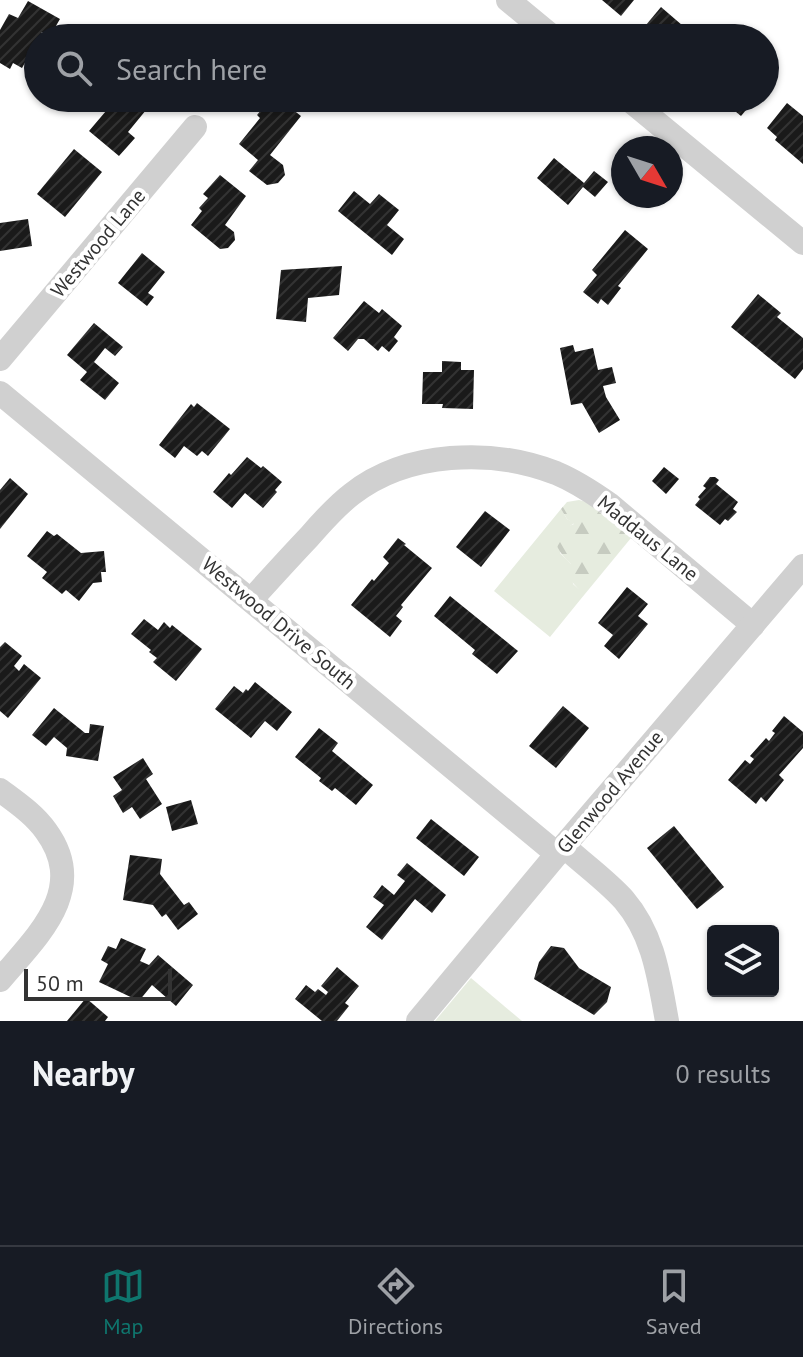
<!DOCTYPE html>
<style>
:root{--surface:#171b24;--page:#242831;--text:#f1f3f6;--muted:#9ea1a6;--line:#363941;--accent:#0f766e}
body{margin:0;font-family:"PT Sans",sans-serif;background:var(--page);color:var(--text)}
.controls{position:absolute;right:24px;bottom:24px;display:grid;overflow:hidden;border-radius:8px;box-shadow:0 2px 6px #0004}
.controls button{width:72px;height:72px;display:grid;place-items:center;padding:0;border:0;border-bottom:2px solid var(--line);background:var(--surface);color:var(--text);font:40px sans-serif}
.compass{position:absolute;left:611px;top:136px;width:72px;height:72px;border-radius:50%;background:var(--surface);box-shadow:0 2px 6px #0004;rotate:129deg}
.scale{position:absolute;left:24px;bottom:20px;width:148px;box-sizing:border-box;padding-left:8px;border:4px solid #333;border-top:0;font-size:22px;line-height:28px;white-space:nowrap;color:#333;-webkit-text-stroke:6px #fff;paint-order:stroke}
.list{margin:0;padding:0;list-style:none}
h2{display:flex;justify-content:space-between;align-items:center;height:104px;margin:0;padding:0 32px;font-size:34px}
h2 small{font-size:26px;font-weight:400;color:var(--muted)}
.icon{flex:none;width:44px;height:44px;fill:none;stroke:currentColor;stroke-width:2;stroke-linecap:round;stroke-linejoin:round}
.map{position:relative;flex:none;width:803px;height:1021px;overflow:hidden}
.search{position:absolute;background:var(--surface);box-shadow:0 2px 6px #0004;left:24px;right:24px;top:24px;height:88px;display:flex;align-items:center;gap:20px;box-sizing:border-box;padding:0 28px;border-radius:44px;color:var(--muted);font-size:30px}
.sheet{height:224px;background:var(--surface)}
nav{display:flex;justify-content:space-around;align-items:center;box-sizing:border-box;height:112px;border-top:2px solid var(--line);background:var(--surface);font-size:22px;color:var(--muted)}
nav a{display:grid;justify-items:center;gap:4px}
nav .on{color:var(--accent)}
.map>svg:first-child{display:block}
.green{fill:#e6ecdf}
.forest{fill:url(#forest-firs)}
.building{fill:url(#building-hatch)}
.lines{fill:none;stroke-linecap:round;stroke-linejoin:round}
.minor{stroke:#d0d0d0;stroke-width:24}
.labels{text-anchor:middle;dominant-baseline:central;stroke-width:8;stroke-linejoin:round;paint-order:stroke}
.street-label{font-size:20px;fill:#333;stroke:#fff}
</style>
<div class="map">
<svg width="803" height="1021" viewBox="0 0 803 1021">
<defs>
<pattern id="forest-firs" width="22" height="20" patternUnits="userSpaceOnUse" patternTransform="scale(2)"><rect width="22" height="20" fill="#e6ecdf"/><path d="M5 1l3.5 6h-7zM16 11l3.5 6h-7z" fill="#c6cbc0"/></pattern>
<pattern id="building-hatch" width="6" height="6" patternUnits="userSpaceOnUse" patternTransform="scale(2)"><rect width="6" height="6" fill="#1a1a1a"/><path d="M-1 1l2-2M0 6l6-6M5 7l2-2" fill="none" stroke="#333"/></pattern>
</defs>
<rect width="100%" height="100%" fill="#fff"/>
<g class="green">
<polygon points="561,509 567,519 574,523 569,527 560,553 571,564 573,584 581,591 580,600 550,637 494,591"/>
<polygon points="471,978 522,1021 435,1021"/>
</g>
<path class="forest" d="M579 500 587 502 631 538 580 600V591L567 576 571 564C559 553 554 544 554 528L559 523 565 522 569 526 574 524 567 519 561 509 567 502Z"/>
<g class="building">
<polygon points="602,0 634,0 621,16"/>
<polygon points="28,1 60,19 50,36 42,32 22,68 13,63 10,69 0,63 0,30 9,14 18,18"/>
<polygon points="661,7 697,38 649,38 641,31"/>
<polygon points="117,98 144,98 151,104 128,132 135,138 119,156 89,131"/>
<polygon points="271,98 278,98 301,116 270,155 283,165 285,175 278,183 267,185 249,171 258,160 239,144 260,118 257,115"/>
<polygon points="719,98 756,98 741,116"/>
<polygon points="787,103 803,116 803,164 775,140 777,137 767,128"/>
<polygon points="74,149 102,172 65,217 37,194"/>
<polygon points="554,158 584,183 594,171 608,182 595,197 583,187 568,205 537,178"/>
<polygon points="220,175 246,196 225,225 234,232 235,240 228,248 220,249 191,225 202,211 199,208 208,198 203,194"/>
<polygon points="354,191 370,204 379,194 399,210 387,225 404,239 392,255 338,211"/>
<polygon points="28,219 32,246 0,251 0,223"/>
<polygon points="625,230 648,249 618,286 621,288 608,305 601,299 598,304 583,292 597,275 592,270"/>
<polygon points="142,253 165,272 148,293 154,297 147,306 118,283"/>
<polygon points="342,266 339,295 308,298 306,322 276,319 281,270"/>
<polygon points="758,294 781,313 777,317 803,338 803,369 795,379 731,327"/>
<polygon points="364,301 379,313 382,309 402,326 394,337 398,341 389,352 382,346 378,351 364,339 358,339 348,351 333,338"/>
<polygon points="94,323 123,347 115,356 105,348 94,362 119,383 105,400 80,380 87,372 67,355"/>
<polygon points="573,345 575,352 593,348 598,370 612,367 616,383 603,386 606,397 620,420 599,433 582,403 571,405 560,348"/>
<polygon points="442,361 461,362 461,370 474,370 473,409 442,408 443,404 422,404 423,372 442,372"/>
<polygon points="197,403 230,429 208,456 202,451 197,456 184,446 175,458 159,445 191,404 194,407"/>
<polygon points="247,457 261,468 263,466 282,482 275,490 277,492 263,508 245,493 232,508 213,492 229,473 231,475"/>
<polygon points="664,467 679,479 666,494 652,481"/>
<polygon points="710,477 715,477 719,480 716,484 738,502 733,509 737,512 728,521 725,519 720,525 695,505 700,499 698,497 706,488 703,486"/>
<polygon points="10,478 28,494 0,529 0,490"/>
<polygon points="485,511 510,530 481,567 456,547"/>
<polygon points="47,531 54,536 57,534 81,553 104,551 106,572 101,572 102,582 93,583 79,601 66,590 62,594 42,578 47,572 27,556"/>
<polygon points="398,538 406,544 404,545 432,568 401,605 403,607 396,616 402,621 390,637 351,605 372,579 374,581 389,563 383,557"/>
<polygon points="627,587 648,604 638,616 648,624 619,659 604,646 613,635 598,623"/>
<polygon points="450,596 518,651 497,674 472,654 475,650 434,616"/>
<polygon points="144,619 158,630 164,622 170,628 172,625 202,649 176,681 153,662 157,658 149,652 151,650 131,634"/>
<polygon points="5,642 22,656 14,666 19,671 24,664 41,678 8,718 0,711 0,647"/>
<polygon points="255,682 292,712 277,731 265,721 251,738 215,709 234,686 243,693 246,689 248,691"/>
<polygon points="563,706 589,728 556,768 529,746"/>
<polygon points="54,708 85,733 89,733 90,724 104,726 98,761 66,756 67,748 54,737 46,746 32,735"/>
<polygon points="784,716 803,732 803,748 779,775 784,780 766,802 761,797 756,804 728,780 745,760 750,764 754,759 750,756 766,738 769,741 775,733 772,731"/>
<polygon points="319,728 338,743 332,751 373,785 356,805 335,788 332,791 319,781 321,778 295,757"/>
<polygon points="143,758 153,774 146,779 162,804 140,819 132,807 123,813 113,796 122,790 113,777"/>
<polygon points="191,800 198,824 172,831 166,807"/>
<polygon points="431,819 479,857 464,876 416,838"/>
<polygon points="674,826 724,887 697,909 647,848"/>
<polygon points="130,855 162,859 160,874 184,905 189,902 198,914 178,930 166,914 162,917 153,905 123,900"/>
<polygon points="407,863 446,895 432,913 415,899 382,940 366,927 384,905 373,897 382,885 394,895 405,881 397,875"/>
<polygon points="121,938 146,949 140,961 149,965 158,955 193,985 176,1006 152,985 139,1001 99,982 108,964 101,960 108,946 116,949"/>
<polygon points="551,946 564,948 579,968 611,987 607,1002 594,1015 534,979 539,962"/>
<polygon points="337,967 359,986 345,1003 349,1006 337,1021 322,1021 295,999 306,985 315,992 318,989 326,995 328,992 321,986"/>
<polygon points="86,998 108,1017 105,1021 67,1021"/>
</g>
<g class="lines">
<g class="minor">
<polyline points="508,0 554,38"/>
<polyline points="627,98 803,243"/>
<polyline points="0,359 195,127"/>
<polyline points="0,393 557,854"/>
<path d="M251 600C270 579 289 558 309 537 322 522 336 506 352 494 407 451 492 448 556 473 575 481 592 492 609 504L753 625"/>
<path d="M0 790C16 802 34 814 46 831 89 890 37 936 0 980"/>
<path d="M564 846C583 864 606 880 624 900 654 935 659 978 667 1021"/>
<polyline points="418,1021 557,854 803,566"/>
</g>
</g>
<g class="labels">
<g class="street-label">
<text transform="translate(98 243) rotate(-50)">Westwood Lane</text>
<text transform="translate(648 538) rotate(39)">Maddaus Lane</text>
<text transform="translate(279 623) rotate(40)">Westwood Drive South</text>
<text transform="translate(610 792) rotate(-50)">Glenwood Avenue</text>
</g>
</g>
</svg>
<div class="controls">
<button><svg class="icon" aria-label="layers" viewBox="0 0 24 24"><path d="M12 4l9 5-9 5-9-5zM3 14l9 5 9-5"/></svg></button>
</div>
<svg class="compass" viewBox="-18 -18 36 36"><path d="M0-13l5 13h-10z" fill="#e53935"/><path d="M0 13l5-13h-10z" fill="#9ea1a6"/></svg>
<div class="scale">50 m</div>
<div class="search"><svg class="icon" aria-label="search" viewBox="0 0 24 24"><circle cx="10" cy="10" r="6"/><path d="M15 15l6 6"/></svg>Search here</div>
</div>
<section class="sheet">
<h2>Nearby<small>0 results</small></h2>
<ul class="list">
</ul>
</section>
<nav>
<a class="on"><svg class="icon" aria-label="map" viewBox="0 0 24 24"><path d="M3 6l6-2 6 2 6-2v14l-6 2-6-2-6 2zM9 4v14M15 6v14"/></svg>Map</a>
<a><svg class="icon" aria-label="directions" viewBox="0 0 24 24"><path d="M12 3l9 9-9 9-9-9zM9 14v-3h6M13 9l2 2-2 2"/></svg>Directions</a>
<a><svg class="icon" aria-label="saved" viewBox="0 0 24 24"><path d="M7 4h10v16l-5-4-5 4z"/></svg>Saved</a>
</nav>
